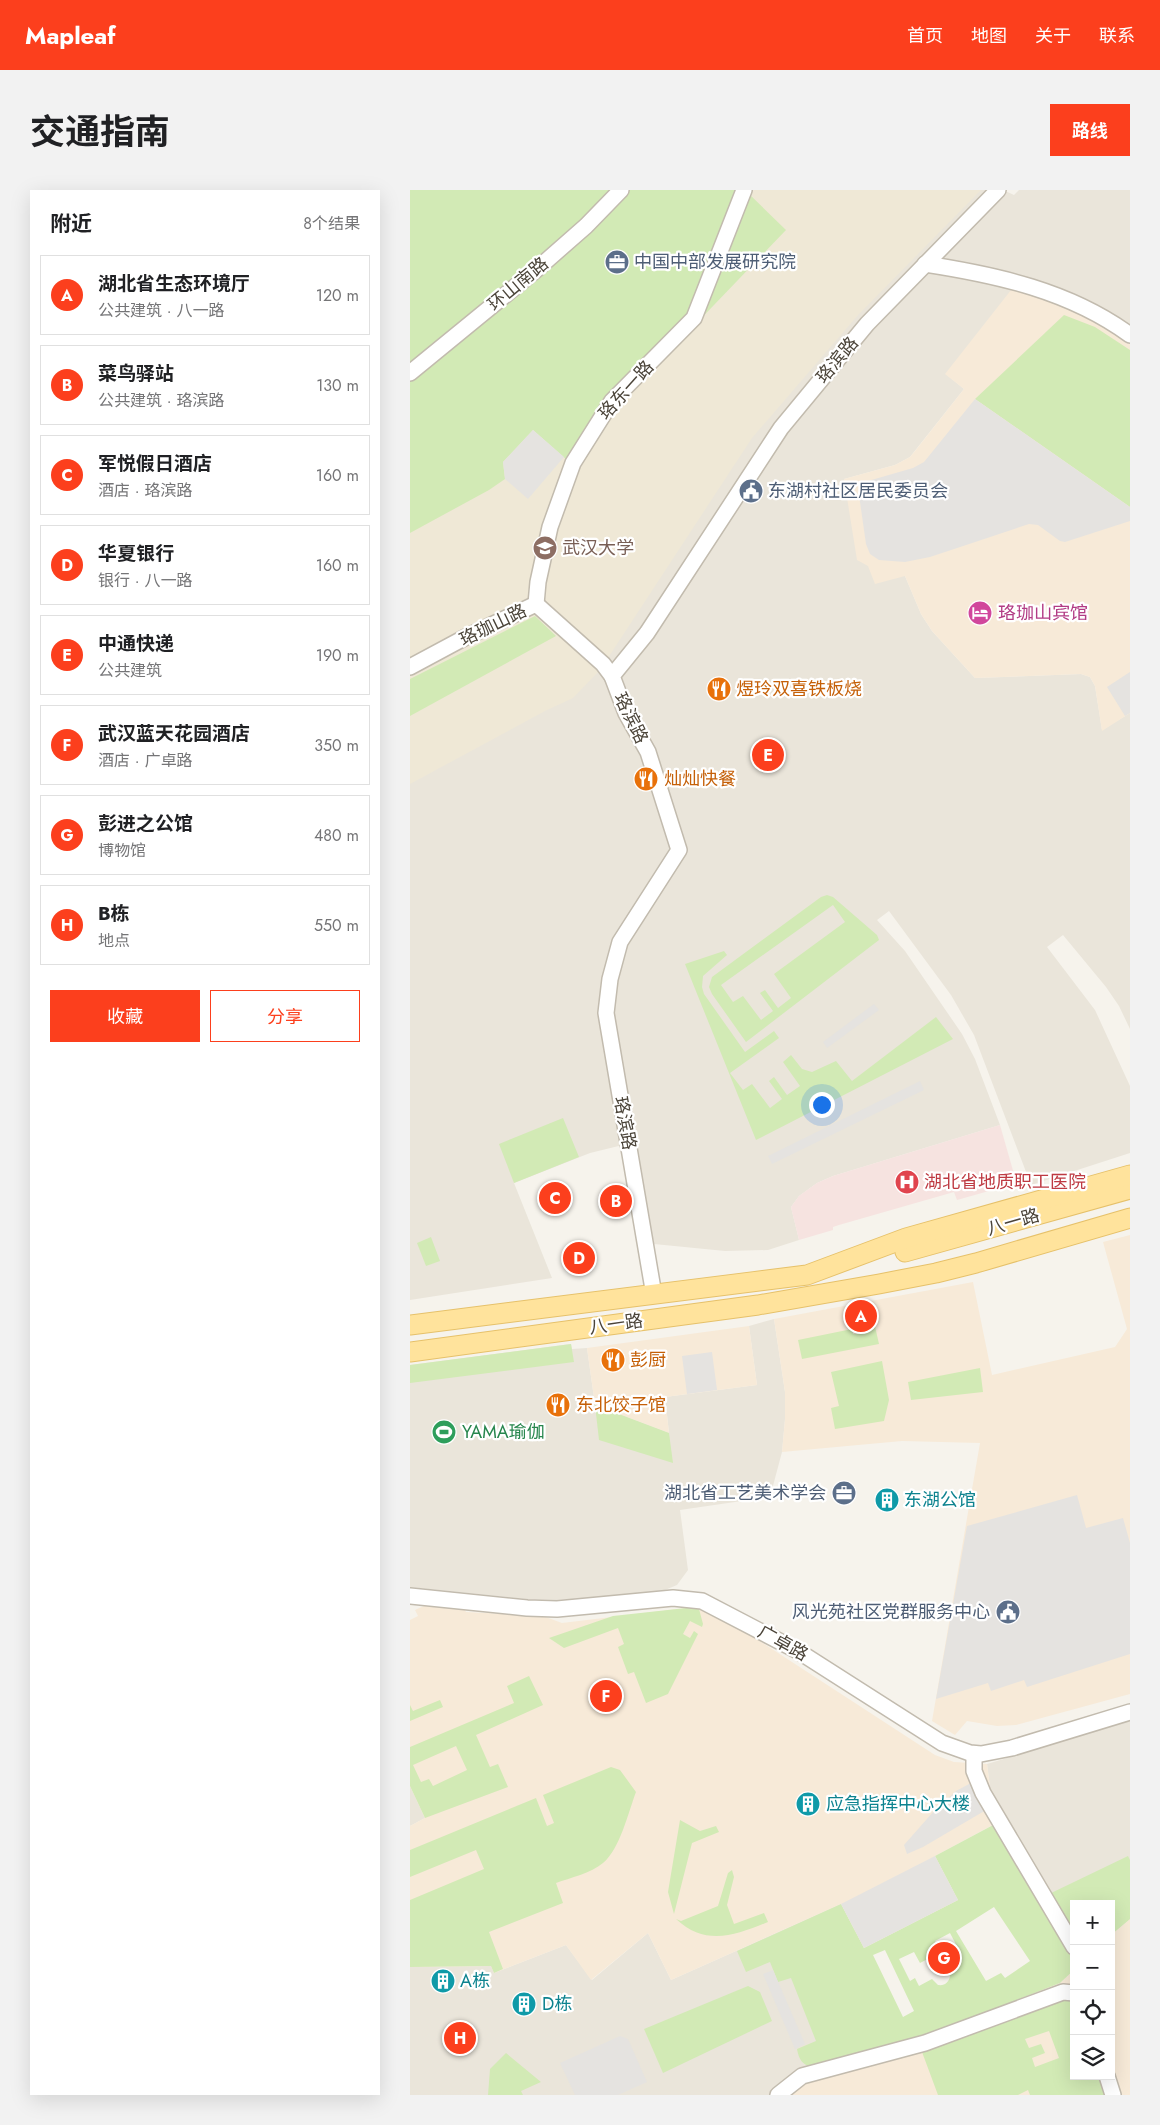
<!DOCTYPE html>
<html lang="zh">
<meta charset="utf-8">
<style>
:root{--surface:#fff;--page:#f2f2f2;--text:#202124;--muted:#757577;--line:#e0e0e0;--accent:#fc3f1d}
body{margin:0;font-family:Jost,"Noto Sans SC",sans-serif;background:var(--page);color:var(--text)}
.controls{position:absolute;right:15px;bottom:15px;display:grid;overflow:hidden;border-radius:0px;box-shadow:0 5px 20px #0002}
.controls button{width:45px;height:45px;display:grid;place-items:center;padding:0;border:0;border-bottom:1px solid var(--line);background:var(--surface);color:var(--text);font:25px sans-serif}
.you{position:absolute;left:411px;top:914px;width:18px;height:18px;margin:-12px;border:4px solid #fff;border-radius:50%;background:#1a73e8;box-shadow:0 0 0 8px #1a73e833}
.badge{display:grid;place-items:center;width:32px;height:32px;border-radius:50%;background:var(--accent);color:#fff;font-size:16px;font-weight:700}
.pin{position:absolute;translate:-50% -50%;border:2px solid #fff;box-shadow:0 1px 5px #0006}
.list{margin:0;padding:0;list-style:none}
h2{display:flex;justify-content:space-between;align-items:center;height:65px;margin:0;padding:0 20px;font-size:21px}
h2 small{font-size:16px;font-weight:400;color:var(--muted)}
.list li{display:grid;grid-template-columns:32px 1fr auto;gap:15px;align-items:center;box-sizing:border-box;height:80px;margin:0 10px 10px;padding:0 10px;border:1px solid var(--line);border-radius:0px}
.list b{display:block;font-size:19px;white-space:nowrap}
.list p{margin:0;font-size:16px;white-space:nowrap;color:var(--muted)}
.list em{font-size:16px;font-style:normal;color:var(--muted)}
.actions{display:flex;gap:10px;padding:15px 20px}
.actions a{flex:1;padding:11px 0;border:1px solid var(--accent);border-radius:0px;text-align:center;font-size:18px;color:var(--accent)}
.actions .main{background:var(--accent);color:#fff}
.icon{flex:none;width:28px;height:28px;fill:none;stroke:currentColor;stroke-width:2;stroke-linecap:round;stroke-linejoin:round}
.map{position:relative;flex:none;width:720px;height:1905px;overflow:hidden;border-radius:0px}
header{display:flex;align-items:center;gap:30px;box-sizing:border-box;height:70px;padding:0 25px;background:var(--accent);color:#fff}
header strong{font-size:24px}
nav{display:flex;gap:28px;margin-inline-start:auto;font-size:18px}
.intro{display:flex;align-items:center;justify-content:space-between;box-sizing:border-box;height:120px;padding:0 30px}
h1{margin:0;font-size:35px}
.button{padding:12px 22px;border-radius:0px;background:var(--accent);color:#fff;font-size:18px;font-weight:700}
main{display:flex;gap:30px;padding:0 30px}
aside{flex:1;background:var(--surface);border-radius:0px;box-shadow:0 5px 20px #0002}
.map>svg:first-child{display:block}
.residential{fill:#eae5da}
.commercial{fill:#f7ead8}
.education{fill:#efe8d6}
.medical{fill:#f6e3e0}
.green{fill:#d2eab5;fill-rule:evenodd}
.parking{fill:#e5e3e0}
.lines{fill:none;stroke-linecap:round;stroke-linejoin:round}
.minor-casing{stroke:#c2bbae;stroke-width:18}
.major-casing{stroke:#e6c16a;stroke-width:21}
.minor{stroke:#fff;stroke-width:15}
.major{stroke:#ffe39c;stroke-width:19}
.labels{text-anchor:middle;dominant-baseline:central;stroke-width:4.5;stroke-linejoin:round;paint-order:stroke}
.service-label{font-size:18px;fill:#4e5e75;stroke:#fff;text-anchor:start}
.street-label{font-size:18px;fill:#4b4439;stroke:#fff}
.education-label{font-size:18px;fill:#785e54;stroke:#fff;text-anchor:start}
.hotel-label{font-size:18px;fill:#b23c85;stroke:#fff;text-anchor:start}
.food-label{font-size:18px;fill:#c56008;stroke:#fff;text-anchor:start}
.health-label{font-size:18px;fill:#be3a42;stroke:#fff;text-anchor:start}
.leisure-label{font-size:18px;fill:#27864d;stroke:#fff;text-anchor:start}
.culture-label{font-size:18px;fill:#0d838f;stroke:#fff;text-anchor:start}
</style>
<header>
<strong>Mapleaf</strong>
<nav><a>首页</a><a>地图</a><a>关于</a><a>联系</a></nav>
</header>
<div class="intro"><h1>交通指南</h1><a class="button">路线</a></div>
<main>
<aside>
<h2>附近<small>8个结果</small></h2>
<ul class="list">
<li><span class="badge">A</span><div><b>湖北省生态环境厅</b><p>公共建筑 · 八一路</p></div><em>120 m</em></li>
<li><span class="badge">B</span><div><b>菜鸟驿站</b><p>公共建筑 · 珞滨路</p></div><em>130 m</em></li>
<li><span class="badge">C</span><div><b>军悦假日酒店</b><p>酒店 · 珞滨路</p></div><em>160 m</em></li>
<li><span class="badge">D</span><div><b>华夏银行</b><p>银行 · 八一路</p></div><em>160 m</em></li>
<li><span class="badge">E</span><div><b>中通快递</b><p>公共建筑</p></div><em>190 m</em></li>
<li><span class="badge">F</span><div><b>武汉蓝天花园酒店</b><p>酒店 · 广卓路</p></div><em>350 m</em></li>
<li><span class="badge">G</span><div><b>彭进之公馆</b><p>博物馆</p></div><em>480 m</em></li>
<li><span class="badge">H</span><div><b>B栋</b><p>地点</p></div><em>550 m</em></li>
</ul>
<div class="actions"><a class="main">收藏</a><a>分享</a></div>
</aside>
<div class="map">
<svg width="720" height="1905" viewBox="0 0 720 1905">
<rect width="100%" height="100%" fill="#f6f3ec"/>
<g class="residential">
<polygon points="340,0 593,0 604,5 609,0 720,0 720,153 688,131 536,184 554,199 500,267 485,275 434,289 495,386 511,424 522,441 565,488 671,484 680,487 685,496 692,540 720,523 720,839 709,816 696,797 653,745 637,757 685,820 720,896 720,963 621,995 564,845 541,805 479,721 467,730 495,761 552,844 565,869 590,935 423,986 407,993 389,1006 381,1017 389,1050 358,1060 315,1061 244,1054 225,952 180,963 104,993 142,1088 0,1110 0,485"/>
<polygon points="364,1129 375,1202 375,1229 372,1262 360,1307 270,1320 278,1380 267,1395 255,1400 225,1405 146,1410 117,1409 0,1397 0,1175 161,1154 162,1159 177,1158 185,1215 259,1243 255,1207 347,1195 339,1136"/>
<polygon points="720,1531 720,1729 701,1745 701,1714 664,1714 664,1749 581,1605 577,1574"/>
<polygon points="0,1596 15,1628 0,1636"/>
<polygon points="431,1714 492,1853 361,1905 0,1905 0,1777 81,1776 84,1783 156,1755 182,1790 238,1743 261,1790"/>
</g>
<g class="commercial">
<polygon points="605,95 688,131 720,153 720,523 692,541 685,496 680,487 671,484 565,488 522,441 511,424 495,386 465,394 458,376 447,370 434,289 485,275 500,267 505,261 554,199 535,184"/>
<polygon points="720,1045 720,1504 606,1535 587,1536 557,1531 545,1545 522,1531 570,1253 492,1251 372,1262 375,1229 375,1202 364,1129 563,1092 582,1185 705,1157 717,1139 693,1052"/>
<polygon points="339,1136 347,1195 255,1207 259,1243 185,1215 177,1158"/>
<polygon points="18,1414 54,1418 56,1422 133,1426 152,1433 285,1417 328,1437 525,1565 544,1572 577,1574 581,1605 592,1630 525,1666 548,1710 454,1758 431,1714 261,1790 238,1743 181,1790 156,1755 84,1783 81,1776 0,1777 0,1636 15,1628 0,1596 0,1430 8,1426 5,1420"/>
<polygon points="720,1729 720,1905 361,1905 650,1793 664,1780 664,1886 701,1886 701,1745"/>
</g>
<polygon class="education" points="0,0 571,0 448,125 342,248 190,480 163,508 135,521 0,594"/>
<polygon class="medical" points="590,935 604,984 584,990 586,999 547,1010 544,1002 429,1035 423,1037 423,1040 389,1050 381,1017 389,1006 407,993 423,986"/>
<g class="green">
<polygon points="0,0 340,0 338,3 376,40 208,215 166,278 123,240 93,272 95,289 79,300 0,343"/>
<polygon points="654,125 685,137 720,160 720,317 565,209"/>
<polygon points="125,426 146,446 0,526 0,489"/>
<path d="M417 705 423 707 467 745 469 750 336 852 302 804 299 797 302 787 411 707ZM423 715 435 732 364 784 381 808 368 818 355 800 350 803 363 821 351 830 333 806 323 812 311 795Z"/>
<polygon points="314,761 317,765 293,786 292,797 294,804 335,862 364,841 369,848 320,883 333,900 342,894 360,918 372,909 359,891 364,887 377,905 390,896 373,872 381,865 392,879 402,882 426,871 442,891 526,827 543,849 346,950 275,774"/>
<polygon points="153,928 169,967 104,993 89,954"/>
<polygon points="21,1047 30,1071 16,1076 7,1053"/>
<polygon points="464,1132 469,1154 392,1169 388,1150 442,1139 443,1144 461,1141 459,1133"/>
<polygon points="161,1154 164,1172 0,1193 0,1175"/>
<polygon points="472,1171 479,1210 474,1231 425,1239 421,1218 429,1216 421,1182"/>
<polygon points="570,1178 573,1202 501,1210 498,1192"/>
<polygon points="185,1215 259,1243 263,1273 189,1250"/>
<polygon points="285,1417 289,1419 293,1434 292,1437 280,1431 273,1444 280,1448 284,1441 288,1444 258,1504 236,1513 224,1482 218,1484 208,1457 214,1454 208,1438 154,1458 139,1448 203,1426"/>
<path d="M119 1486 133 1515 66 1545 80 1577 88 1574 98 1597 15 1628 0 1596V1557L104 1513 97 1496ZM46 1556 57 1580 23 1596 19 1589 11 1592 3 1575Z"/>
<polygon points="30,1510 33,1517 0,1531 0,1515 3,1521"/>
<path d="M201 1577 210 1580 226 1602C218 1623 210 1659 193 1673 181 1683 160 1688 146 1693L153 1713 79 1742 93 1779 84 1783 81 1776 0 1777V1710L74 1679 66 1660 0 1687V1660L126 1608 137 1636 144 1633 133 1605Z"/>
<polygon points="270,1630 290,1641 306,1636 309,1642 282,1653 264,1724 258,1702"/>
<path d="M585 1634 664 1764V1780L650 1793 505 1850 403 1878C392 1874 389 1870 387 1859L406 1851 381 1788 368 1792 360 1772 336 1782 327 1761 431 1714 454 1758 548 1710 525 1666ZM584 1717 620 1771 595 1788 591 1783 576 1791 546 1741ZM540 1743 551 1764 547 1767 550 1774 538 1780 540 1786C539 1792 535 1796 528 1795L522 1789 509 1796 505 1788 500 1791 489 1769 504 1762 510 1773 531 1762 525 1751ZM475 1760 504 1821 493 1827 463 1765Z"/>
<polygon points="718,1666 720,1670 720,1729 701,1745 701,1714 664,1714 664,1749 637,1705"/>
<path d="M322 1680 324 1687 317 1715 324 1734 354 1723 358 1732C326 1745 296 1757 266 1729L271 1731 308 1716 318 1683Z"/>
<polygon points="338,1796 350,1802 362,1831 253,1883 234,1839"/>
<path d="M653 1809H660L664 1813V1886H689L696 1905H620L618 1900 608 1905H528L512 1862ZM639 1841 649 1868 625 1877 622 1868 635 1863 631 1854 619 1858 615 1849Z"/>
<polygon points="96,1863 131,1892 111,1901 113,1905 78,1905 80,1879"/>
</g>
<g class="parking">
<polygon points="565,209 720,317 720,331 655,352 650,351 628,335 619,334 520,367 495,372 469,370 460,364 456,354 449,305 454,295 458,291 503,278 514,272"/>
<polygon points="123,240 154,267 118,309 95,289 93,272"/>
<polygon points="720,482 720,523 715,526 697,497"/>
<polygon points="464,814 469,820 417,858 413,852"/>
<polygon points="510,891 514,900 362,974 358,966"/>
<polygon points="302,1162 307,1200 277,1204 272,1166"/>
<polygon points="667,1305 676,1338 713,1328 720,1353 720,1464 617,1497 614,1490 581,1501 578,1493 526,1509 557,1336"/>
<polygon points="561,1593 576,1620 513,1657 497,1664 494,1655 524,1621 546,1601"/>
<polygon points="525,1666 548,1710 454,1758 431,1714"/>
<polygon points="363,1780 395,1854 385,1859 353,1784"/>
<polygon points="210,1846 218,1849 237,1892 208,1905 165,1905 150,1873"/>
</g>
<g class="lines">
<defs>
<g id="minor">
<path d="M515 74C587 85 660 101 720 145"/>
<polyline points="0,183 127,79 176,36 211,0"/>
<polyline points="126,414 128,392 140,337 163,273 202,211 284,128 334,0"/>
<polyline points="126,414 193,474 202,486"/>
<polyline points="0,477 54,448 126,414"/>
<polyline points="244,1105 196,823 200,789 210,752 269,660 238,562 216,523 202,486 237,443 371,238 457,134 588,0"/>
<polyline points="0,1406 117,1418 147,1419 263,1408 292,1411 388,1461 532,1553 560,1563 571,1564 602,1558 720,1522"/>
<polyline points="564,1564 564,1581 573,1603 664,1757"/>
<polyline points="697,1886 703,1905"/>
<polyline points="368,1905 392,1886 515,1853 653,1802 664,1803"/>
</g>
<g id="major">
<polyline points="495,1062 720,999"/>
<polyline points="0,1135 397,1085 496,1048 720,985"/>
<polyline points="0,1162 348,1115 469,1094 526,1083 566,1073 720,1028"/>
</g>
</defs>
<use href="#minor" class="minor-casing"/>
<use href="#major" class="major-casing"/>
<use href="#minor" class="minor"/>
<use href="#major" class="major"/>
</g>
<defs>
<symbol id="office-disc" viewBox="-11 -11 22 22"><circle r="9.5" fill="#5c6f8a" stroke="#fff"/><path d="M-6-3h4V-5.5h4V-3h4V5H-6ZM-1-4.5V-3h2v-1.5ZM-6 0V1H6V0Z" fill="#fff"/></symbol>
<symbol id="civic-disc" viewBox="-11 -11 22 22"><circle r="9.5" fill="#5c6f8a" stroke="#fff"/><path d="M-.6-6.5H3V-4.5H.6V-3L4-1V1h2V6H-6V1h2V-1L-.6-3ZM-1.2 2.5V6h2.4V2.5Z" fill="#fff"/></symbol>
<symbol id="university-disc" viewBox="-11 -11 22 22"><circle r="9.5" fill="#8d6e63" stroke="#fff"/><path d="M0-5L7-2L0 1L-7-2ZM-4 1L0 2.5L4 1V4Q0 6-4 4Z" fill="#fff"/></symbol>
<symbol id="hotel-disc" viewBox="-11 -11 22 22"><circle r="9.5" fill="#d1479c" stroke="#fff"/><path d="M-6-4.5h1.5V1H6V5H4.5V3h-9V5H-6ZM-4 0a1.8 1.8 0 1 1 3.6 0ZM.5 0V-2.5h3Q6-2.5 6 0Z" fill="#fff"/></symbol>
<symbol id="restaurant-disc" viewBox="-11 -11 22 22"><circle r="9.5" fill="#e8710a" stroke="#fff"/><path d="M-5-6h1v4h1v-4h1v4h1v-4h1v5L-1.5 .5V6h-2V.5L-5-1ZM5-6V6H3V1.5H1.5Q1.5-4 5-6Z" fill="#fff"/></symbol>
<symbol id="hospital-disc" viewBox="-11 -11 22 22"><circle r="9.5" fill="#e0444e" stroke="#fff"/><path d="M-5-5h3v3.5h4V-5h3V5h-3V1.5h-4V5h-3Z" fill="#fff"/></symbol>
<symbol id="stadium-disc" viewBox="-11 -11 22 22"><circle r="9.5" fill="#2e9e5b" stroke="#fff"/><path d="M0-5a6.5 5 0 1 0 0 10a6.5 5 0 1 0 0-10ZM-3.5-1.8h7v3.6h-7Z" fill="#fff"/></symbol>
<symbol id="building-disc" viewBox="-11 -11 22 22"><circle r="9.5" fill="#0f9aa8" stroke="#fff"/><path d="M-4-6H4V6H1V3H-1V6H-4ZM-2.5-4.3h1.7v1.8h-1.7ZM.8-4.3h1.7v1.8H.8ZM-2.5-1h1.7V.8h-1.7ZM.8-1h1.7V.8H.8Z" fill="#fff"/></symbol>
</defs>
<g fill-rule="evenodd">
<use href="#office-disc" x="193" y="58" width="28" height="28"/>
<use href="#civic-disc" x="327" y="287" width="28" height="28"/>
<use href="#university-disc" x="121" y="344" width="28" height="28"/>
<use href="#hotel-disc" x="556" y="409" width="28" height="28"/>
<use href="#restaurant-disc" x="295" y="485" width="28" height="28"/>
<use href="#restaurant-disc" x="222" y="575" width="28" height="28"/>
<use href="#hospital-disc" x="483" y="978" width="28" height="28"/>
<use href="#restaurant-disc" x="189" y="1156" width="28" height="28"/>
<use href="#restaurant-disc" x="134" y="1201" width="28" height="28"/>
<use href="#stadium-disc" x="20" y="1228" width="28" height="28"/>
<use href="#office-disc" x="420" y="1289" width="28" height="28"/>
<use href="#building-disc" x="463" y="1296" width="28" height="28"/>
<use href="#civic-disc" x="584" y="1408" width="28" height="28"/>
<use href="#building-disc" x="384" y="1600" width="28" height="28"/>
<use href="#building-disc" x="19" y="1777" width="28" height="28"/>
<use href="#building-disc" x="100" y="1800" width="28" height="28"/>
</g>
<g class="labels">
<g class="service-label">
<text x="224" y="72">中国中部发展研究院</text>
<text x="358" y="301">东湖村社区居民委员会</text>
<text x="416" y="1303" text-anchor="end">湖北省工艺美术学会</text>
<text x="580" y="1422" text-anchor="end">风光苑社区党群服务中心</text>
</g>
<g class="street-label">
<text transform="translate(108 94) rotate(-40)">环山南路</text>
<text transform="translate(427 170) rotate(-50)">珞滨路</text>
<text transform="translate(216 200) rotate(-48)">珞东一路</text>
<text transform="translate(83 435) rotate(-26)">珞珈山路</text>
<text transform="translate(221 528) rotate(64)">珞滨路</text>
<text transform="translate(215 933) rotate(80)">珞滨路</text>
<text transform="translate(603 1032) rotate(-16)">八一路</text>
<text transform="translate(206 1134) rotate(-8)">八一路</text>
<text transform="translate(373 1453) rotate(29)">广卓路</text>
</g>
<g class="education-label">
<text x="152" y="358">武汉大学</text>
</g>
<g class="hotel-label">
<text x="588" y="423">珞珈山宾馆</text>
</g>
<g class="food-label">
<text x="326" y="499">煜玲双喜铁板烧</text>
<text x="254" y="589">灿灿快餐</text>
<text x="220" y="1170">彭厨</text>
<text x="166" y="1215">东北饺子馆</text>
</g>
<g class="health-label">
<text x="514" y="992">湖北省地质职工医院</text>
</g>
<g class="leisure-label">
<text x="52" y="1242">YAMA瑜伽</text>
</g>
<g class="culture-label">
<text x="494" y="1310">东湖公馆</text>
<text x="416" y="1614">应急指挥中心大楼</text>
<text x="50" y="1791">A栋</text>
<text x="132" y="1814">D栋</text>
</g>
</g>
</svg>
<div class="controls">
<button>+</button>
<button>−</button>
<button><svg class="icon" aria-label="locate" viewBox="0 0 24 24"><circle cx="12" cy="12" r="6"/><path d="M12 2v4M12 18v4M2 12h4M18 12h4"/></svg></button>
<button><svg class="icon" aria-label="layers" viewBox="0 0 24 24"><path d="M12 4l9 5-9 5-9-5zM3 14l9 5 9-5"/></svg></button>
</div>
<div class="you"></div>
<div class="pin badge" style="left:451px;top:1126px">A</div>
<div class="pin badge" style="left:206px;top:1011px">B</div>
<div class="pin badge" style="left:145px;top:1008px">C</div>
<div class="pin badge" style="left:169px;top:1068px">D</div>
<div class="pin badge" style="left:358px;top:565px">E</div>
<div class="pin badge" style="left:196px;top:1506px">F</div>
<div class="pin badge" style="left:534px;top:1768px">G</div>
<div class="pin badge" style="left:50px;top:1848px">H</div>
</div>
</main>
